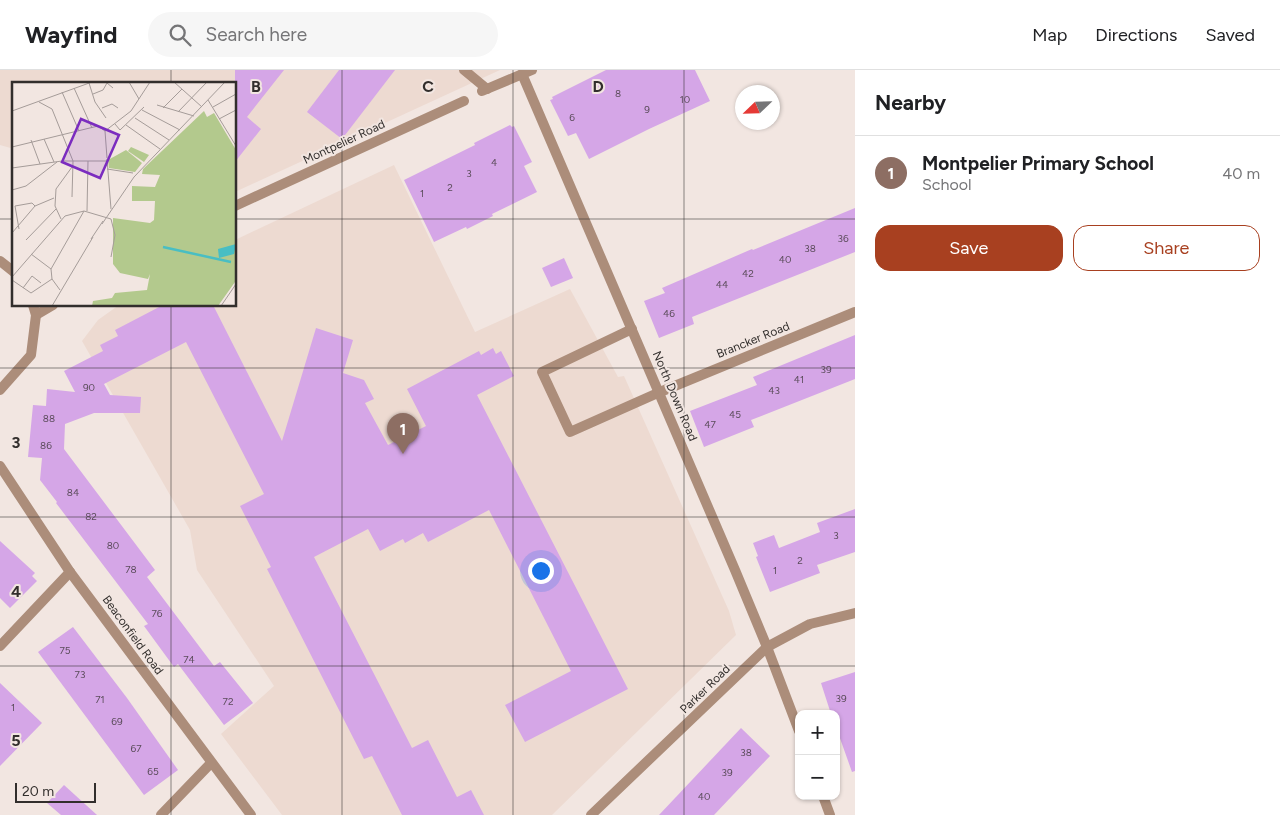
<!DOCTYPE html>
<meta charset="utf-8">
<style>
:root{--surface:#fff;--page:#f6f6f6;--text:#202124;--muted:#757577;--line:#e0e0e0;--accent:#a84020}
body{margin:0;font-family:Figtree,sans-serif;background:var(--page);color:var(--text)}
.controls{position:absolute;right:15px;bottom:15px;display:grid;overflow:hidden;border-radius:10px;box-shadow:0 1px 4px #0004}
.controls button{width:45px;height:45px;display:grid;place-items:center;padding:0;border:0;border-bottom:1px solid var(--line);background:var(--surface);color:var(--text);font:25px sans-serif}
.compass{position:absolute;left:735px;top:15px;width:45px;height:45px;border-radius:50%;background:var(--surface);box-shadow:0 1px 4px #0004;rotate:247deg}
.scale{position:absolute;left:15px;bottom:12px;width:81px;box-sizing:border-box;padding-left:5px;border:2px solid #322e2c;border-top:0;font-size:14px;line-height:18px;white-space:nowrap;color:#322e2c;-webkit-text-stroke:4px #f2e6e1;paint-order:stroke}
.you{position:absolute;left:540px;top:500px;width:18px;height:18px;margin:-12px;border:4px solid #fff;border-radius:50%;background:#1a73e8;box-shadow:0 0 0 8px #1a73e833}
.badge{display:grid;place-items:center;width:32px;height:32px;border-radius:50%;background:var(--accent);color:#fff;font-size:16px;font-weight:700}
.pin{position:absolute;translate:-50% -41px;filter:drop-shadow(0 1px 2px #0008)}
.pin::after{content:'';position:absolute;top:26px;width:18px;height:15px;background:inherit;clip-path:polygon(0 0,100% 0,50% 100%)}
.list{margin:0;padding:0;list-style:none}
h2{display:flex;justify-content:space-between;align-items:center;height:65px;margin:0;padding:0 20px;font-size:21px}
h2 small{font-size:16px;font-weight:400;color:var(--muted)}
.list li{display:grid;grid-template-columns:32px 1fr auto;gap:15px;align-items:center;box-sizing:border-box;height:75px;padding:0 20px;border-top:1px solid var(--line)}
.list b{display:block;font-size:19px;white-space:nowrap}
.list p{margin:0;font-size:16px;white-space:nowrap;color:var(--muted)}
.list em{font-size:16px;font-style:normal;color:var(--muted)}
.actions{display:flex;gap:10px;padding:15px 20px}
.actions a{flex:1;padding:11px 0;border:1px solid var(--accent);border-radius:15px;text-align:center;font-size:18px;color:var(--accent)}
.actions .main{background:var(--accent);color:#fff}
.icon{flex:none;width:28px;height:28px;fill:none;stroke:currentColor;stroke-width:2;stroke-linecap:round;stroke-linejoin:round}
.map{position:relative;flex:none;width:855px;height:745px;overflow:hidden}
header{display:flex;align-items:center;gap:30px;box-sizing:border-box;height:70px;padding:0 25px;background:var(--surface);border-bottom:1px solid var(--line)}
header strong{font-size:24px}
nav{display:flex;gap:28px;margin-inline-start:auto;font-size:18px}
.search{width:350px;height:45px;background:var(--page);display:flex;align-items:center;gap:12px;box-sizing:border-box;padding:0 18px;border-radius:28px;color:var(--muted);font-size:19px}
main{display:flex}
aside{flex:1;background:var(--surface)}
.map>svg:first-child{display:block}
.built{fill:#eddad1}
.building{fill:#d5a6e7}
.lines{fill:none;stroke-linecap:round;stroke-linejoin:round}
.lane{stroke:#ac8d7a;stroke-width:10}
.street{stroke:#ac8d7a;stroke-width:10}
.grid{fill:none;stroke:#322e2c;stroke-width:1;stroke-opacity:0.55}
.labels{text-anchor:middle;dominant-baseline:central;stroke-width:4;stroke-linejoin:round;paint-order:stroke}
.number-label{font-size:10px;fill:#5b4c5b}
.street-label{font-size:12px;fill:#322e2c;stroke:#f2e6e1}
.inset-river{fill:none;stroke:#49bec3;stroke-width:2.5}
.inset-road{fill:none;stroke:#a59c99;stroke-width:1}
.view{fill:#7b2cbf;fill-opacity:0.15;stroke:#7b2cbf;stroke-width:2.5}
.inset-edge{fill:none;stroke:#322e2c;stroke-width:2.5}
.grid-label{font-size:16px;text-anchor:middle;font-weight:bold;fill:#322e2c;stroke:#f2e6e1;stroke-width:4;stroke-linejoin:round;paint-order:stroke}
</style>
<header>
<strong>Wayfind</strong>
<div class="search"><svg class="icon" aria-label="search" viewBox="0 0 24 24"><circle cx="10" cy="10" r="6"/><path d="M15 15l6 6"/></svg>Search here</div>
<nav><a>Map</a><a>Directions</a><a>Saved</a></nav>
</header>
<main>
<div class="map">
<svg width="855" height="745" viewBox="0 0 855 745">
<rect width="100%" height="100%" fill="#f2e6e1"/>
<g class="built">
<polygon points="0,0 500,0 235,122 235,14 14,14 14,79 0,75"/>
<polygon points="394,95 475,262 570,219 618,307 624,306 729,541 736,565 552,745 282,745 221,664 274,616 197,500 190,460 82,271 98,250 119,235 235,235 235,170"/>
</g>
<g class="building">
<polygon points="235,0 284,0 247,47 261,59 235,92"/>
<polygon points="339,0 395,0 342,69 307,42"/>
<polygon points="606,0 695,0 710,31 649,59 589,89 576,63 568,66 550,30 553,29 552,27"/>
<polygon points="510,55 512,57 514,56 532,92 524,96 537,122 492,144 493,146 467,159 466,157 434,172 404,110 475,75 474,73"/>
<polygon points="855,138 855,182 692,247 694,254 659,268 644,231 665,223 662,218 752,179 753,180"/>
<polygon points="564,188 573,208 551,217 542,198"/>
<polygon points="163,235 213,235 282,371 316,258 353,270 343,303 364,310 374,329 365,333 388,375 426,356 407,319 479,281 481,285 493,278 496,284 501,281 514,306 477,325 628,619 525,672 505,635 571,601 489,440 428,472 423,463 405,473 403,469 380,481 368,459 314,487 412,678 428,670 457,727 471,720 484,745 402,745 372,686 364,689 267,499 271,497 240,436 264,424 186,272 104,314 110,325 141,327 140,343 94,343 65,354 64,379 155,500 147,507 214,596 220,592 253,633 224,655 178,594 174,597 144,556 148,554 56,433 57,432 40,410 42,388 28,387 33,335 46,336 47,319 75,322 64,301 103,281 100,275 118,266 115,260"/>
<polygon points="855,265 855,309 751,350 754,357 704,377 690,341 757,315 753,307"/>
<polygon points="855,439 855,482 817,495 820,503 770,522 756,487 758,486 753,473 774,465 779,478 820,462 817,453"/>
<polygon points="0,471 35,503 32,506 37,511 10,538 0,528"/>
<polygon points="73,557 127,628 178,700 144,725 38,582"/>
<polygon points="855,602 855,701 852,702 836,657 836,644 831,644 821,613"/>
<polygon points="0,613 42,653 0,696"/>
<polygon points="741,658 770,686 714,745 659,745"/>
<polygon points="64,715 97,745 61,745 47,733"/>
</g>
<g class="lines">
<g class="lane">
<polyline points="464,0 487,19"/>
<polyline points="632,259 542,302 570,362 660,322"/>
</g>
<g class="street">
<polyline points="522,4 735,500 767,577 799,661"/>
<polyline points="482,21 532,0"/>
<polyline points="235,136 464,31"/>
<polyline points="0,191 14,202"/>
<polyline points="36,245 53,235"/>
<polyline points="0,320 31,285 36,245 33,235"/>
<polyline points="660,322 855,242"/>
<polyline points="0,396 70,502 251,745"/>
<polyline points="0,576 70,502"/>
<polyline points="823,726 830,745"/>
<polyline points="161,745 211,693"/>
<polyline points="591,745 767,577 810,554 855,543"/>
</g>
</g>
<path class="grid" d="M171 0V14M342 0V745M513 0V745M684 0V745M0 149H14M235 149H855M171 235V745M0 298H855M0 447H855M0 596H855"/>
<g class="labels">
<g class="number-label">
<text x="618" y="23">8</text>
<text x="685" y="29">10</text>
<text x="647" y="39">9</text>
<text x="572" y="47">6</text>
<text x="494" y="92">4</text>
<text x="469" y="103">3</text>
<text x="450" y="117">2</text>
<text x="422" y="123">1</text>
<text x="843" y="168">36</text>
<text x="810" y="178">38</text>
<text x="785" y="189">40</text>
<text x="748" y="203">42</text>
<text x="722" y="214">44</text>
<text x="669" y="243">46</text>
<text x="826" y="299">39</text>
<text x="799" y="309">41</text>
<text x="89" y="317">90</text>
<text x="774" y="320">43</text>
<text x="735" y="344">45</text>
<text x="49" y="348">88</text>
<text x="710" y="354">47</text>
<text x="46" y="375">86</text>
<text x="73" y="422">84</text>
<text x="91" y="446">82</text>
<text x="836" y="465">3</text>
<text x="113" y="475">80</text>
<text x="800" y="490">2</text>
<text x="131" y="499">78</text>
<text x="775" y="500">1</text>
<text x="157" y="543">76</text>
<text x="65" y="580">75</text>
<text x="189" y="589">74</text>
<text x="80" y="604">73</text>
<text x="841" y="628">39</text>
<text x="100" y="629">71</text>
<text x="228" y="631">72</text>
<text x="13" y="637">1</text>
<text x="117" y="651">69</text>
<text x="136" y="678">67</text>
<text x="746" y="682">38</text>
<text x="153" y="701">65</text>
<text x="727" y="702">39</text>
<text x="704" y="726">40</text>
</g>
<g class="street-label">
<text transform="translate(344 72) rotate(-25)">Montpelier Road</text>
<text transform="translate(753 270) rotate(-22)">Brancker Road</text>
<text transform="translate(675 326) rotate(67)">North Down Road</text>
<text transform="translate(133 565) rotate(54)">Beaconfield Road</text>
<text transform="translate(705 619) rotate(-44)">Parker Road</text>
</g>
</g>
<g transform="translate(12 12)">
<rect width="224" height="224" fill="#f2e6e1"/>
<path d="M192 29 195 35 202 31 224 68 223 200 206 224H80L81 219 100 216 103 211 135 208 138 192 136 197 108 191 101 182V136L138 141 142 138 143 119H120V104L143 105 148 93 130 92 131 87ZM119 65 137 73 132 80 116 69ZM114 68 130 81 123 90 97 86 96 78Z" fill="#b3c98d"/>
<path d="M224 162 222 172 207 176 206 167Z" fill="#49bec3"/>
<path class="inset-river" d="M151 165 219 180"/>
<path class="inset-road" d="M117 0 127 17M162 0 190 25M77 1 83 20 94 36M62 6 80 46M50 10 67 49M81 12 91 8 95 1 101 6M196 18 224 64M27 20 40 27 61 79 60 115M145 23 182 34M201 25 224 12M90 26 100 22 106 26M151 26 170 7M130 28 168 48M0 29 80 0M166 30 195 0M123 36 157 58M207 37 224 28M103 42 108 48 132 25M114 43 148 67M93 49 119 29 138 0M93 49 95 76M32 57 42 80M19 58 28 82M0 65 86 44 93 49M95 77 99 127M0 86 50 79H95M95 87 121 91M0 108 14 104 45 80M75 129 76 79M49 137 43 124 44 107 60 85M90 142 122 95 213 0M7 147 3 124 20 121 23 124M0 151 23 124 42 116M79 157 91 139M14 158 44 127M19 172 39 187M99 175 103 153 99 137M0 195 53 134 72 129 99 137M0 198 19 211 40 197M11 206 20 194 29 201M48 208 40 197 39 187 72 129M40 224 81 155M209 224 224 202"/>
<path class="view" d="M69 37 107 53 88 96 50 80Z"/>
<rect width="224" height="224" class="inset-edge"/>
</g>
<g class="grid-label">
<text x="256" y="22">B</text>
<text x="428" y="22">C</text>
<text x="598" y="22">D</text>
<text x="16" y="378">3</text>
<text x="16" y="527">4</text>
<text x="16" y="676">5</text>
</g>
</svg>
<div class="controls">
<button>+</button>
<button>−</button>
</div>
<svg class="compass" viewBox="-18 -18 36 36"><path d="M0-13l5 13h-10z" fill="#e53935"/><path d="M0 13l5-13h-10z" fill="#757577"/></svg>
<div class="scale">20 m</div>
<div class="you"></div>
<div class="pin badge" style="left:403px;top:384px;background:#8d6e63">1</div>
</div>
<aside>
<h2>Nearby<small></small></h2>
<ul class="list">
<li><span class="badge" style="background:#8d6e63">1</span><div><b>Montpelier Primary School</b><p>School</p></div><em>40 m</em></li>
</ul>
<div class="actions"><a class="main">Save</a><a>Share</a></div>
</aside>
</main>
